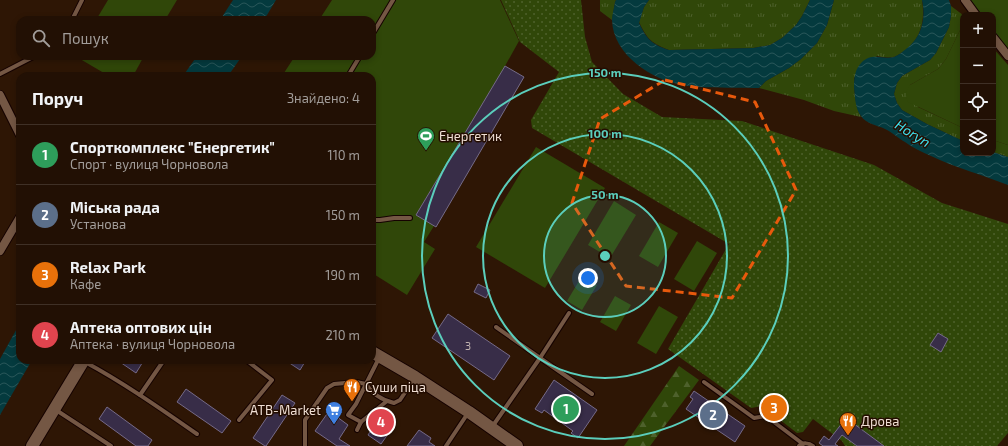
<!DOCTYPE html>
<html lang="uk">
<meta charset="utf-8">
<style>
:root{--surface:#221004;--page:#2a190e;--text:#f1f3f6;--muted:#a29d9a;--line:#3f3026;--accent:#db2777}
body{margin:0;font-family:"Exo 2",sans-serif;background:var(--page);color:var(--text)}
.controls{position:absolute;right:12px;top:12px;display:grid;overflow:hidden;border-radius:8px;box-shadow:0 2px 6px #0003}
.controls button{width:36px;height:36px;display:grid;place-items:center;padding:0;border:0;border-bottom:1px solid var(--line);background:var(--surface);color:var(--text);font:20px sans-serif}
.you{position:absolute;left:588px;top:278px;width:14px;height:14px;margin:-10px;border:3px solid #fff;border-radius:50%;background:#1a73e8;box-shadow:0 0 0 6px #1a73e833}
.badge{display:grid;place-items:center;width:26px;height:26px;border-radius:50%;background:var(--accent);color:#fff;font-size:13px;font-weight:700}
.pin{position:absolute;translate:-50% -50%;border:2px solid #fff;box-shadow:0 1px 4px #0006}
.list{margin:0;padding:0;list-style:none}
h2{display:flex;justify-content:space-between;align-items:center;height:52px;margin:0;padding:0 16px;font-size:17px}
h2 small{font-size:13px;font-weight:400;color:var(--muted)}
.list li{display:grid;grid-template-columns:26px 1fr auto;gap:12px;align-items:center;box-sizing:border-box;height:60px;padding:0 16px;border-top:1px solid var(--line)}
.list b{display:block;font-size:15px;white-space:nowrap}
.list p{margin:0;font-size:13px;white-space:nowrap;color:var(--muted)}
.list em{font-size:13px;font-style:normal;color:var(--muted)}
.icon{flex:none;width:22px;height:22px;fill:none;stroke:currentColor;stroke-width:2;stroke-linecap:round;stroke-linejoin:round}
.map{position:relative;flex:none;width:1008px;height:446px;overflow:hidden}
.search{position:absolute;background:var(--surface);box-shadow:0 2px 6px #0003;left:16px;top:16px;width:360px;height:44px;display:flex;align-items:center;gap:10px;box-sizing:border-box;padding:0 14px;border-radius:12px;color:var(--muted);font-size:15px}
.panel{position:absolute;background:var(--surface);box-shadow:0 2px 6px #0003;left:16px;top:72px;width:360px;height:292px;border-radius:12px}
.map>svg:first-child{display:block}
.grass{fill:url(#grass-tufts)}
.forest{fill:url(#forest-firs)}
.park{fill:url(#park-dots)}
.garden{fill:#304709}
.water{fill:url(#water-waves)}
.building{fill:#382d48;stroke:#756a88}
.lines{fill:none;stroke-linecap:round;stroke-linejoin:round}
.lane-casing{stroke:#150200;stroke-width:6}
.street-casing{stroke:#150200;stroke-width:10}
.secondary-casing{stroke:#150200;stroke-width:14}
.lane{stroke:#745744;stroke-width:4}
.street{stroke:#745744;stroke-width:8}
.secondary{stroke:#745744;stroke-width:12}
.marked{fill:none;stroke:#e8590c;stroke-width:3;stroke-dasharray:8 5;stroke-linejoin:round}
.ring{fill:none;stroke:#5bcebc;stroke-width:2}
.labels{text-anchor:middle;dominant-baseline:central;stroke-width:3;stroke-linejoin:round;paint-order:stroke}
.number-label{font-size:11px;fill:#c1b2b0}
.poi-label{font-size:13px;fill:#efded3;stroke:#240d00;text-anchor:start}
.water-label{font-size:14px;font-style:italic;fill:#3eddea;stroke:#240d00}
.centre{fill:#5bcebc;stroke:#240d00;stroke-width:2}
.ring-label{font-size:12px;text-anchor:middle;font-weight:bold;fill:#5bcebc;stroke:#240d00;stroke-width:3;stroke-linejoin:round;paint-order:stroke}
</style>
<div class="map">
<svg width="1008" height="446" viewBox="0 0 1008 446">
<defs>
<pattern id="grass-tufts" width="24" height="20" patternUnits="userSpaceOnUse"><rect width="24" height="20" fill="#304709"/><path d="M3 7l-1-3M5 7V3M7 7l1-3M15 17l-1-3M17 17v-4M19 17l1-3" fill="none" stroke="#4e612c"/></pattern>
<pattern id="forest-firs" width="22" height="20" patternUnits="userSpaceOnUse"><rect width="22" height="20" fill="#304709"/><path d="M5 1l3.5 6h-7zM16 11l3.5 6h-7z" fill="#4e612c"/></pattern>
<pattern id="park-dots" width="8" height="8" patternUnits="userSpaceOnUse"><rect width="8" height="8" fill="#304709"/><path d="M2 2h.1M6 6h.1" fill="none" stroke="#4e612c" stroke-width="1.8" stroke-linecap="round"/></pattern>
<pattern id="water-waves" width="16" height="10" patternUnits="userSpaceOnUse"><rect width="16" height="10" fill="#043a3e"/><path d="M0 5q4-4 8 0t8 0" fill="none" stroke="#295659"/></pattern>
</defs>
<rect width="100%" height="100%" fill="#2e1605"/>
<g class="grass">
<polygon points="600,0 616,0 615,2 612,20 600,11"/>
<path d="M649 0H810L802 16 796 25 782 38 770 45 753 48 669 50C651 43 647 39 639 22L644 7Z"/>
<path d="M834 0H922C925 19 922 36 907 49 902 52 898 56 893 57 888 58 882 57 877 56L854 78C854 91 855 105 861 117L834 111 804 100 759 88 766 81 789 68 801 59 817 43 827 25Z"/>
<polygon points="951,6 963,15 963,24 946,59 938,69 910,85 918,107 963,128 963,141 927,124 902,110 897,103 894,94 897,83 902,76 930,60 936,53 949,27 951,16"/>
<polygon points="993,140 1008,145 1008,157 993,152"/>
</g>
<polygon class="forest" points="679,366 699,380 650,446 624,446"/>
<polygon class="park" points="501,0 581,0 585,37 592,62 623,94 662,117 742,121 874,165 942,203 1008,224 1008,433 997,446 845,446 842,441 813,419 803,432 797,433 762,406 751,408 668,349 729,244 532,128 531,120 559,72 520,42"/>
<g class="garden">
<polygon points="108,0 177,0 165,20 96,20"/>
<polygon points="332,0 500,0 519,41 505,66 524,77 436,227 434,226 424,242 435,249 407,295 372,273 372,76 282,76 295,56 372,56 372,20 319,20"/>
<polygon points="968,0 1008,0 1008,52 993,32 993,15 980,15"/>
<path d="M963 24V128L908 102C905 97 906 90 910 85L938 69 946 59Z"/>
<polygon points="993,48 1008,65 1008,145 993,140"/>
<polygon points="75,56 144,56 133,76 109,76"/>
<polygon points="536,147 605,188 545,288 476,247"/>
<polygon points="614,201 636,215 610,258 588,245"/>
<polygon points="659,222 678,233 658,267 639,256"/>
<polygon points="697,241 717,253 694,291 674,279"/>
<polygon points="582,276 597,285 582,310 567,301"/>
<polygon points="615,296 631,305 616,331 600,322"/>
<polygon points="659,306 678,317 656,354 637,343"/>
</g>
<g class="water">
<polygon points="233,0 276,0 264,20 220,20"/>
<path d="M616 0H649L644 7 639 23C647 39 651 44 669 50L753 48 770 45 782 38 796 25 802 16 810 0H834L827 25 817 43 801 59 789 68 766 81 759 88C735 87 707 89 683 85 652 80 613 55 612 20 612 15 614 8 615 2Z"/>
<path d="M922 0H949L951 6V16L949 27 936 53 930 60 902 76 897 83 894 94 897 103 902 110 927 124 963 141V153L993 152 1008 157V185C983 175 956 168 931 156 922 152 913 148 905 142 898 138 892 132 885 129 877 125 866 124 861 116 855 109 855 96 854 87 854 77 855 69 862 62 873 52 882 60 894 57 899 55 902 52 906 49 922 37 926 18 922 0Z"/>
<polygon points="197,56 242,56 228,76 183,76"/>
<polygon points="20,323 20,360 32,360 0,415 0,359"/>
</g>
<g class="building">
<polygon points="505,66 524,77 436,227 416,215"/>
<polygon points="478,284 490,290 486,298 474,292"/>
<polygon points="448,314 510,356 494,380 432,338"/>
<polygon points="938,333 948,339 941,352 930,345"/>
<polygon points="117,360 144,360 136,373"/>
<polygon points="285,360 306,360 300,370"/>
<polygon points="554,380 597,410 578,438 571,433 573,431 544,410 542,413 535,409"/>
<polygon points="186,389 231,421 222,433 177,402"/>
<polygon points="694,391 745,426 735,442 686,409 693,399 690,397"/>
<polygon points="282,395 295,403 266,446 265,446 253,438"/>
<polygon points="774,397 781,402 776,409 782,413 777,419 764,409"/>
<polygon points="107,407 152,440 148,446 136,446 99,419"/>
<polygon points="329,411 348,425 339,439 350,446 337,446 315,431"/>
<polygon points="379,418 393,427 381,444 368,435"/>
<polygon points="846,418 884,446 857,446 842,435 835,444 838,446 823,446 819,443 824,436 829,440"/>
<polygon points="419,430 431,438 429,442 435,446 407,446"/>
</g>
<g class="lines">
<defs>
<g id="lane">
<polyline points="72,20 82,0"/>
<polyline points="372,35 393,0"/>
<polyline points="0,74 35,56"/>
<polyline points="348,76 360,56"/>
<polyline points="372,220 380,220 394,218 410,218"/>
<polyline points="496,327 540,358 569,313"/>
<path d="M85 362C124 383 161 409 197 434"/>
<polyline points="704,382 754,418 766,416 803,444"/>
<polyline points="140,395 164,360"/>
<path d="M387 401 361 422 348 415 356 404 366 384C372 394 382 400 394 403L400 400 414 379"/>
<polyline points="56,410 111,446"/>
<polyline points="239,420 272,380 246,360"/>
<polyline points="492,427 540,358 592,394"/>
<polyline points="357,430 361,422"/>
<polyline points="305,446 305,420 327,388 334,384 356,382 366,384 379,358"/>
<polyline points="446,446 468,413"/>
<path d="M799 446C803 442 809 443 813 446"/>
</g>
<g id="street">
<polyline points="965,0 976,15"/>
<polyline points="993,37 1008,56"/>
<polyline points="0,95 20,135"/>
<polyline points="0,251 20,217"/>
</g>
<g id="secondary">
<polyline points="372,352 415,377 469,412 517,446"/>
<polyline points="32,446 84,360"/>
</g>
</defs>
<use href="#lane" class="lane-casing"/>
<use href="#street" class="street-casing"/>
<use href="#secondary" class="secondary-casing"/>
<use href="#lane" class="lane"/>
<use href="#street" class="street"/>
<use href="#secondary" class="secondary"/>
</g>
<path class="marked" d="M665 80 755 102 796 190 732 298 626 286 572 203 600 119Z"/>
<circle cx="605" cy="256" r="61" fill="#5bcebc" fill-opacity=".12"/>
<g class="ring">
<circle cx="605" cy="256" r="61"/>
<circle cx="605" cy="256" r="122"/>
<circle cx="605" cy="256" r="183"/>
</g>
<defs>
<symbol id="stadium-pin" viewBox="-11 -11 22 30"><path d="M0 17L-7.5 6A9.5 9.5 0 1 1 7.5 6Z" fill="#2e9e5b" stroke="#240d00"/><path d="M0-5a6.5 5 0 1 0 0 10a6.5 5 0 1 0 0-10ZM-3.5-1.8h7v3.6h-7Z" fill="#fff"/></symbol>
<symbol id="restaurant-pin" viewBox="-11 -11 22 30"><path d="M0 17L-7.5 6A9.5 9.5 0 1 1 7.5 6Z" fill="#e8710a" stroke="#240d00"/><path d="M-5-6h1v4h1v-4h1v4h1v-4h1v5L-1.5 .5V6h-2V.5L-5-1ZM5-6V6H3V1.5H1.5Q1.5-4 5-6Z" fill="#fff"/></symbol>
<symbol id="supermarket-pin" viewBox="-11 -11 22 30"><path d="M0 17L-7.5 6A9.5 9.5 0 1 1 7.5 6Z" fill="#3f7fe0" stroke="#240d00"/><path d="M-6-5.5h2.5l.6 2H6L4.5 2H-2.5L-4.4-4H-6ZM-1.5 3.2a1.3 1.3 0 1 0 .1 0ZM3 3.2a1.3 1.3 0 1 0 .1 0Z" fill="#fff"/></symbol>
</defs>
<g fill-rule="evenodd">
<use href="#stadium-pin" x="416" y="126" width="20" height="27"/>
<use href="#restaurant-pin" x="342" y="377" width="20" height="27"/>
<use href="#supermarket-pin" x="324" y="400" width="20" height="27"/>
<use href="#restaurant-pin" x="838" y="411" width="20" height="27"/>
</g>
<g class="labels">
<g class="number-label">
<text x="468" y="345">3</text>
</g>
<g class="poi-label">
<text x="439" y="136">Енергетик</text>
<text x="365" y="387">Суши піца</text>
<text x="321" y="410" text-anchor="end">ATB-Market</text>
<text x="861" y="421">Дрова</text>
</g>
<g class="water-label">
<text transform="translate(913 133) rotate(32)">Horyn</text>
</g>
</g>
<circle cx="605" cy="256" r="6" class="centre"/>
<g class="ring-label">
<text x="605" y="77">150 m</text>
<text x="605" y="138">100 m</text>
<text x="605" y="199">50 m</text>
</g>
</svg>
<div class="controls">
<button>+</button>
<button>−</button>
<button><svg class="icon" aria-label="locate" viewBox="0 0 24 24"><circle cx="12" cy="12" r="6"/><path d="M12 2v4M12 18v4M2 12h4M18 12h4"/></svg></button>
<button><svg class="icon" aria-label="layers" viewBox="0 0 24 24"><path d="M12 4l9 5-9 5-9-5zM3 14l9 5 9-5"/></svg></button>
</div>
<div class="you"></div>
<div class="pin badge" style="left:566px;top:409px;background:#2e9e5b">1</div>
<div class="pin badge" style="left:713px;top:415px;background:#5c6f8a">2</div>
<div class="pin badge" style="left:774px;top:408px;background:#e8710a">3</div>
<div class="pin badge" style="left:381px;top:422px;background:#e0444e">4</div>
<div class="search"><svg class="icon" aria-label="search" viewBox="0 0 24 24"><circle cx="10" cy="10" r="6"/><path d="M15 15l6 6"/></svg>Пошук</div>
<section class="panel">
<h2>Поруч<small>Знайдено: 4</small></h2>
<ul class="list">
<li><span class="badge" style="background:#2e9e5b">1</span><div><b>Спорткомплекс &quot;Енергетик&quot;</b><p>Спорт · вулиця Чорновола</p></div><em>110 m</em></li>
<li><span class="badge" style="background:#5c6f8a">2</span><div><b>Міська рада</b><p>Установа</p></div><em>150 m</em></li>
<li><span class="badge" style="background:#e8710a">3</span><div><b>Relax Park</b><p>Кафе</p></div><em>190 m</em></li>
<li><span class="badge" style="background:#e0444e">4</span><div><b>Аптека оптових цін</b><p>Аптека · вулиця Чорновола</p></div><em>210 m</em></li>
</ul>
</section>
</div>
